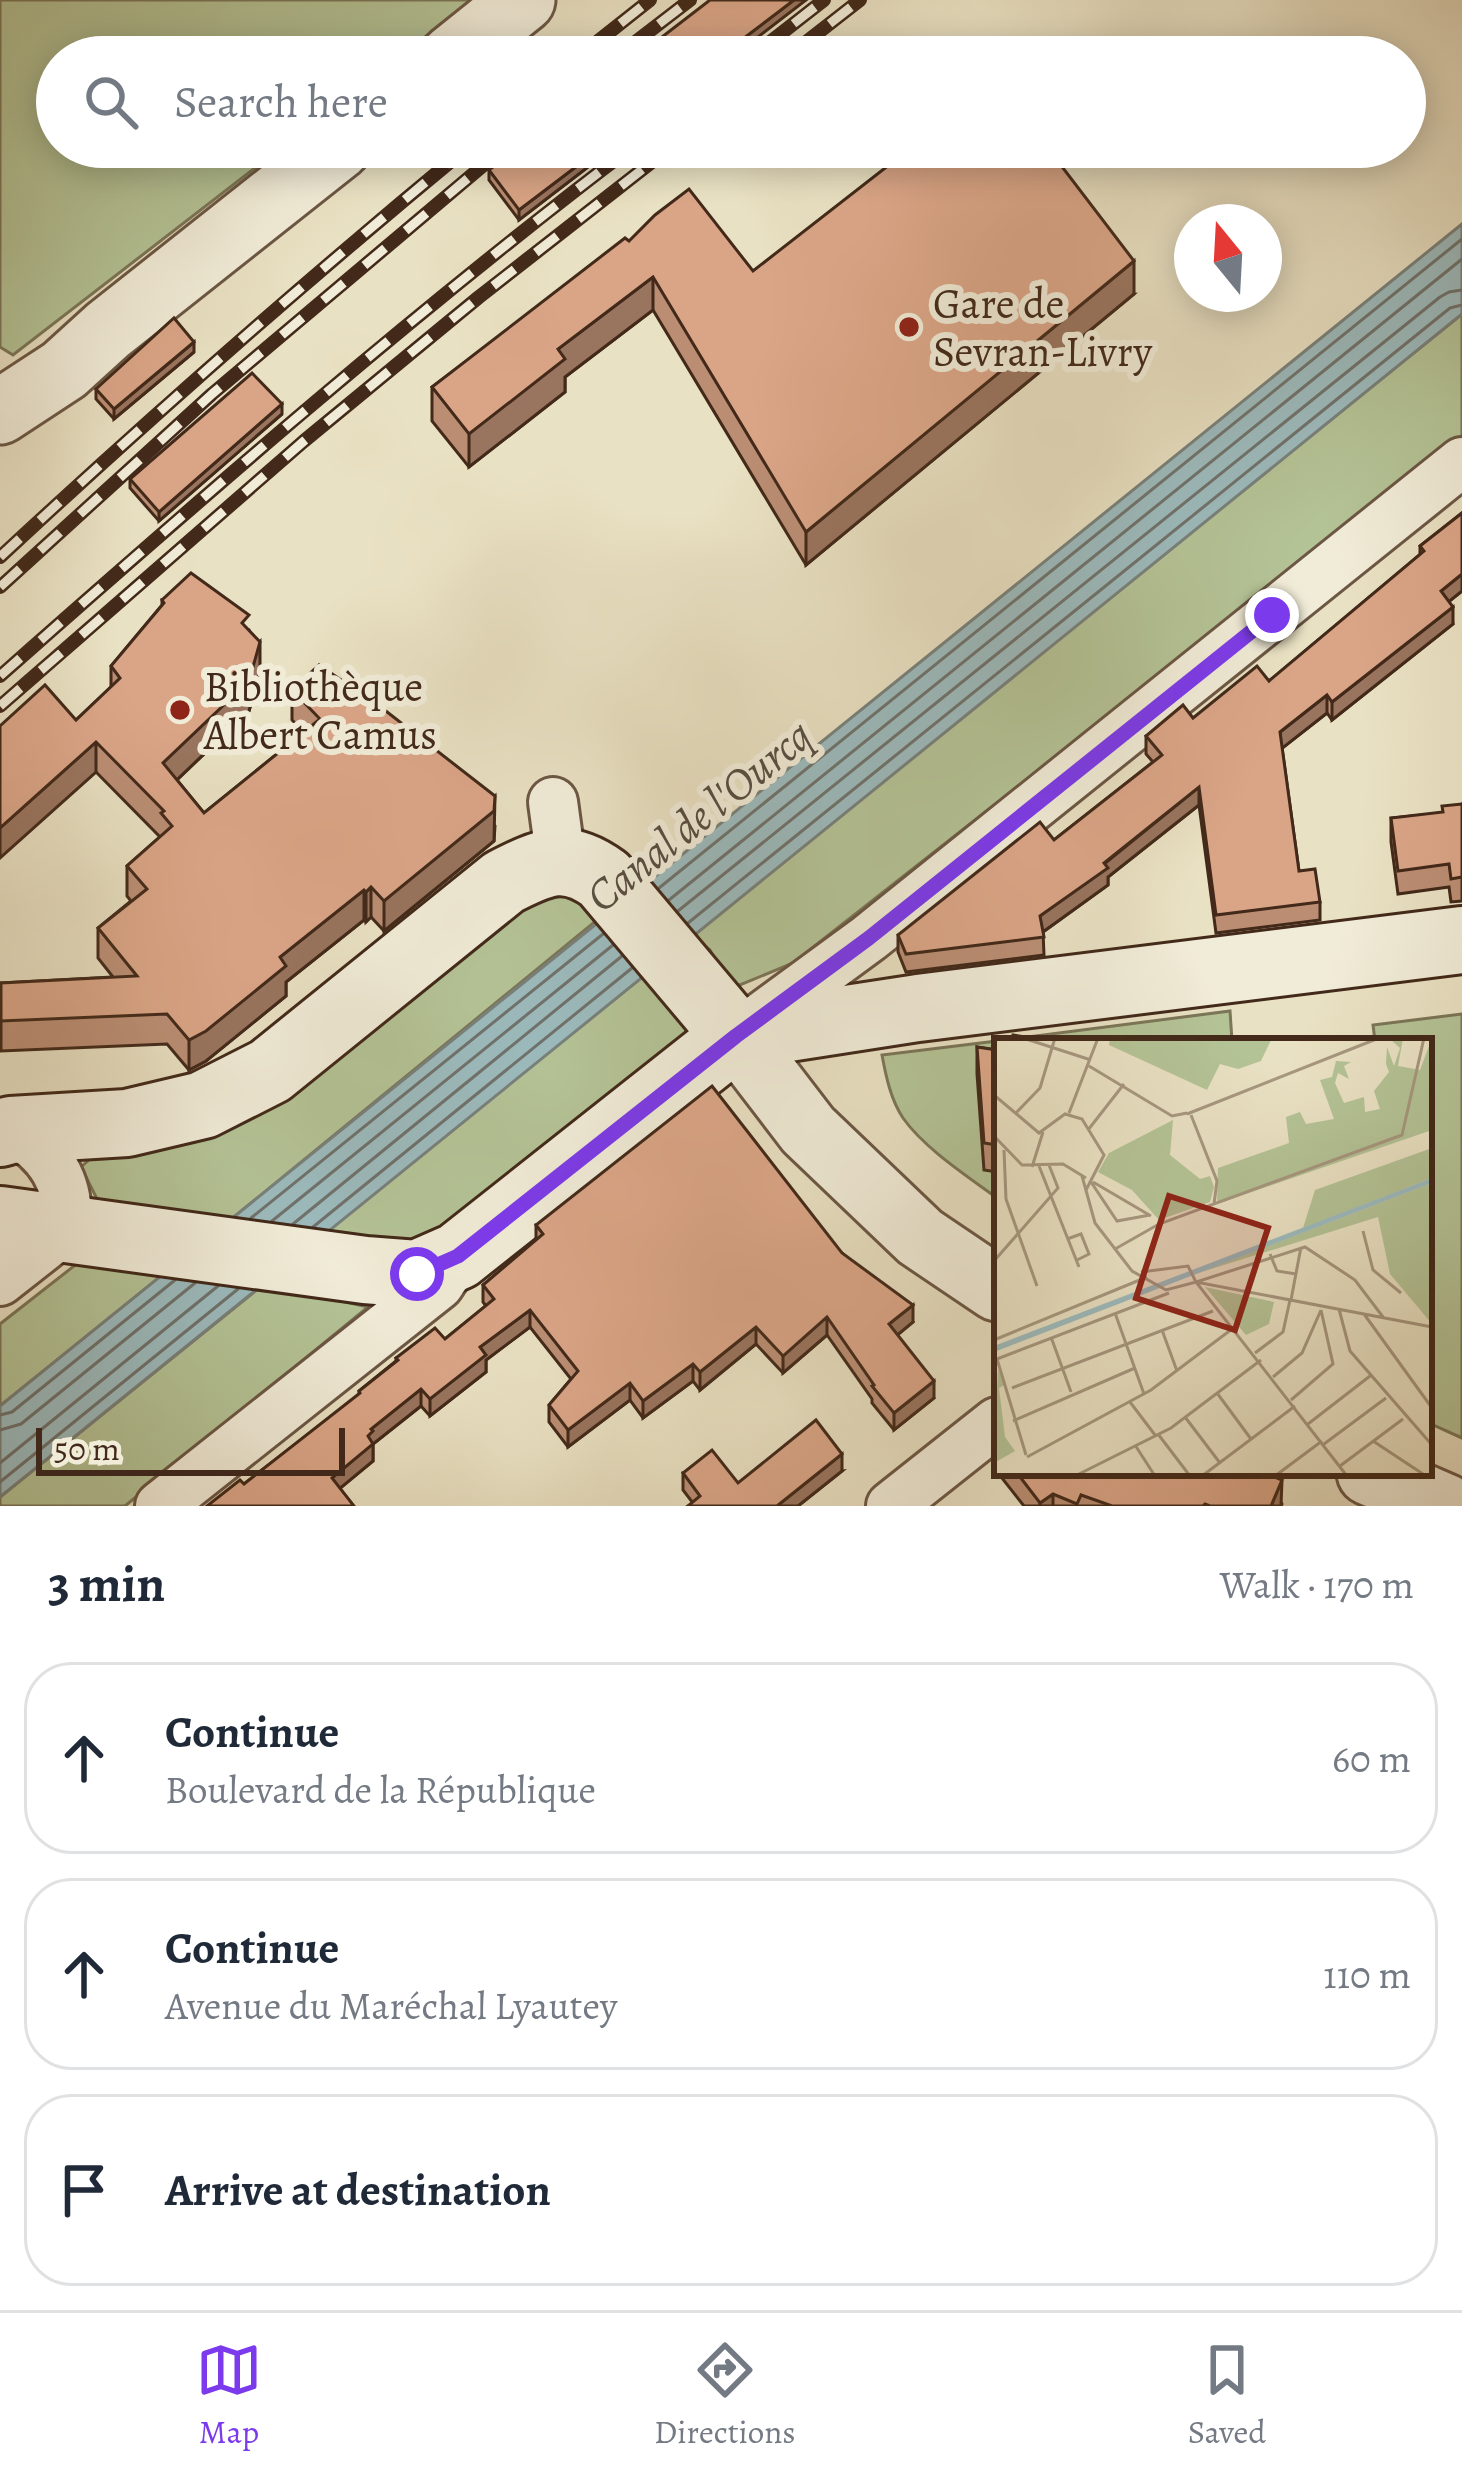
<!DOCTYPE html>
<meta charset="utf-8">
<style>
:root{--surface:#fff;--page:#f6f6f7;--text:#1f2937;--muted:#747a83;--line:#e0e1e3;--accent:#7c3aed}
body{margin:0;font-family:Alegreya,serif;background:var(--page);color:var(--text)}
.compass{position:absolute;left:1174px;top:204px;width:108px;height:108px;border-radius:50%;background:var(--surface);box-shadow:0 6px 30px #0003;rotate:342deg}
.scale{position:absolute;left:36px;bottom:30px;width:309px;box-sizing:border-box;padding-left:12px;border:6px solid #422919;border-top:0;font-size:33px;line-height:42px;white-space:nowrap;color:#422919;-webkit-text-stroke:9px #f1ecd8;paint-order:stroke}
.stop{position:absolute;width:36px;height:36px;margin:-27px;border:9px solid #7c3aed;border-radius:50%;background:#fff}
.stop.end{background:#7c3aed;border-color:#fff;box-shadow:0 3px 12px #0008}
.list{margin:0;padding:0;list-style:none}
h2{display:flex;justify-content:space-between;align-items:center;height:156px;margin:0;padding:0 48px;font-size:51px}
h2 small{font-size:39px;font-weight:400;color:var(--muted)}
.list li{display:grid;grid-template-columns:78px 1fr auto;gap:36px;align-items:center;box-sizing:border-box;height:192px;margin:0 24px 24px;padding:0 24px;border:3px solid var(--line);border-radius:48px}
.list b{display:block;font-size:45px;white-space:nowrap}
.list p{margin:0;font-size:39px;white-space:nowrap;color:var(--muted)}
.list em{font-size:39px;font-style:normal;color:var(--muted)}
.icon{flex:none;width:66px;height:66px;fill:none;stroke:currentColor;stroke-width:2;stroke-linecap:round;stroke-linejoin:round}
.map{position:relative;flex:none;width:1462px;height:1506px;overflow:hidden}
.search{position:absolute;background:var(--surface);box-shadow:0 6px 30px #0003;left:36px;right:36px;top:36px;height:132px;display:flex;align-items:center;gap:30px;box-sizing:border-box;padding:0 42px;border-radius:66px;color:var(--muted);font-size:45px}
.sheet{height:804px;background:var(--surface)}
nav{display:flex;justify-content:space-around;align-items:center;box-sizing:border-box;height:168px;border-top:3px solid var(--line);background:var(--surface);font-size:33px;color:var(--muted)}
nav a{display:grid;justify-items:center;gap:6px}
nav .on{color:var(--accent)}
.map>svg:first-child{display:block}
.green{fill:#b4c396;stroke:#7b7658;stroke-width:3}
.water{fill:#9cbbbe;stroke:#78817c;stroke-width:3}
.lines{fill:none;stroke-linecap:round;stroke-linejoin:round}
.shore{stroke:#6f726c;stroke-width:3}
.minor-casing{stroke:#6c5744;stroke-width:54}
.tertiary-casing{stroke:#6c5744;stroke-width:69}
.secondary-casing{stroke:#422919;stroke-width:72}
.minor{stroke:#f1ecd8;stroke-width:48}
.tertiary{stroke:#f1ecd8;stroke-width:63}
.secondary{stroke:#f1ecd8;stroke-width:66}
.rail-casing{stroke:#422919;stroke-width:14}
.rail{stroke:#f1ecd8;stroke-width:9;stroke-dasharray:27;stroke-linecap:butt}
.wall{fill:#bb8e74;stroke:#422919;stroke-width:3}
.shaded-wall{fill:#99745e;stroke:#422919;stroke-width:3}
.building{fill:#daa587;stroke:#422919;stroke-width:3}
.route{stroke:#7c3aed;stroke-width:15}
.poi-dot{fill:#8f2418;stroke:#f1ecd8;stroke-width:4.5}
.labels{text-anchor:middle;dominant-baseline:central;stroke-width:12;stroke-linejoin:round;paint-order:stroke}
.poi-label{font-size:42px;fill:#422919;stroke:#f1ecd8;text-anchor:start}
.water-label{font-size:45px;font-style:italic;fill:#584e42;stroke:#f1ecd8}
.inset-road{fill:none;stroke:#a6977f;stroke-width:3}
.view{fill:#8f2418;fill-opacity:0.15;stroke:#8f2418;stroke-width:6}
.inset-edge{fill:none;stroke:#422919;stroke-width:6}
</style>
<div class="map">
<svg width="1462" height="1506" viewBox="0 0 1462 1506">
<rect width="100%" height="100%" fill="#e9e1c3"/>
<filter id="stains"><feTurbulence type="fractalNoise" baseFrequency=".00167" numOctaves="4"/><feColorMatrix values="0 0 0 0 .2 0 0 0 0 .09 0 0 0 0 .02 0 0 0 .5 -.17"/></filter>
<radialGradient id="worn" r=".72"><stop offset=".6" stop-color="#630" stop-opacity="0"/><stop offset="1" stop-color="#630" stop-opacity=".3"/></radialGradient>
<g class="green">
<polygon points="0,0 473,0 399,57 57,57 57,147 282,147 13,355 0,347"/>
<polygon points="1462,314 1462,437 793,963 735,987 726,979 710,950 691,935"/>
<polygon points="564,896 586,898 602,916 223,1226 101,1207 81,1167 100,1150 502,920 545,899"/>
<polygon points="648,970 684,1016 690,1039 414,1253 316,1239"/>
<polygon points="1230,1011 1232,1041 997,1041"/>
<polygon points="1462,1014 1462,1438 1429,1423 1429,1041 1375,1041 1373,1025"/>
<path d="M997 1041V1198C967 1176 924 1148 903 1118 891 1100 886 1077 882 1055Z"/>
<polygon points="88,1255 170,1269 0,1406 0,1324"/>
<polygon points="264,1284 368,1307 125,1506 0,1506 0,1497"/>
</g>
<polygon class="water" points="1462,224 1462,314 0,1497 0,1406"/>
<g class="lines">
<g class="shore">
<polyline points="659,888 1462,239"/>
<polyline points="669,900 1462,259"/>
<polyline points="678,911 1440,297 1449,292 1462,290"/>
<polyline points="688,923 1450,308 1462,305"/>
<polyline points="251,1218 603,934"/>
<polyline points="272,1221 613,945"/>
<polyline points="293,1224 622,956"/>
<polyline points="313,1227 632,968"/>
<polyline points="0,1415 12,1412 175,1280"/>
<polyline points="0,1430 21,1424 195,1283"/>
<polyline points="0,1463 218,1286"/>
<polyline points="0,1482 238,1289"/>
</g>
<defs>
<g id="minor">
<polyline points="553,802 561,861"/>
<polyline points="741,1032 869,938 1462,462"/>
<path d="M0 1281 66 1229C71 1184 51 1151 11 1130"/>
<polyline points="160,1506 439,1285 455,1261"/>
<polyline points="891,1506 997,1422"/>
</g>
<g id="tertiary">
<polyline points="452,57 523,0"/>
<polyline points="0,412 64,370 108,330 339,147"/>
<polyline points="736,1036 808,1130 920,1237 997,1289"/>
<polyline points="1369,1473 1445,1506"/>
</g>
<g id="secondary">
<path d="M0 1133 11 1130 127 1123 203 1105 270 1071 504 882C543 862 566 851 604 879L736 1036"/>
<polyline points="0,1220 365,1270 417,1274 458,1256 736,1036 918,1008 1462,940"/>
</g>
</defs>
<use href="#minor" class="minor-casing"/>
<use href="#tertiary" class="tertiary-casing"/>
<use href="#secondary" class="secondary-casing"/>
<use href="#minor" class="minor"/>
<use href="#tertiary" class="tertiary"/>
<use href="#secondary" class="secondary"/>
<defs>
<g id="rail">
<polyline points="578,57 650,0"/>
<polyline points="616,57 690,0"/>
<polyline points="751,57 824,0"/>
<polyline points="787,57 860,0"/>
<path d="M0 557C152 416 308 279 468 147"/>
<polyline points="0,587 212,394 505,147"/>
<path d="M0 676C206 494 413 313 632 147"/>
<polyline points="0,706 304,441 479,297 671,147"/>
</g>
</defs>
<use href="#rail" class="rail-casing"/>
<use href="#rail" class="rail"/>
</g>
<g class="wall">
<polygon points="614,147 519,220 489,180 489,170"/>
<polygon points="629,241 753,271 1134,294 806,565 653,310 565,377 565,392 469,467 432,421 432,387"/>
<polygon points="194,352 114,419 96,399 96,389"/>
<polygon points="282,414 159,521 130,488 130,479"/>
<polygon points="1462,513 1462,591 1449,601 1453,624 1332,720 1327,713 1282,748 1299,871 1320,902 1320,920 1216,933 1199,805 1108,877 1108,885 1043,932 1044,955 906,972 898,952 898,935 1054,840 1153,762 1146,754 1146,736 1193,718 1269,681 1420,555 1420,546"/>
<polygon points="162,600 249,630 260,672 249,711 177,780 204,813 304,732 292,720 292,690 495,826 494,841 384,931 371,917 366,922 364,920 286,982 286,996 206,1061 189,1070 167,1044 1,1051 1,983 113,977 98,958 98,928 131,901 127,896 127,866 160,837 96,772 76,720 111,687 111,666 162,605"/>
<polygon points="1462,804 1462,901 1451,902 1449,887 1398,894 1391,842 1391,818 1442,813"/>
<polygon points="977,1047 997,1050 997,1172 984,1170 977,1074"/>
<polygon points="536,1225 842,1253 913,1322 897,1335 934,1398 894,1430 872,1403 872,1399 827,1335 783,1373 756,1344 700,1390 693,1381 643,1418 630,1400 568,1447 549,1422 549,1405 571,1379 530,1327 486,1360 486,1372 430,1416 421,1406 373,1444 373,1461 340,1488 244,1484 359,1395 359,1391 396,1361 396,1358 445,1339 486,1306 483,1302 483,1285 536,1240"/>
<polygon points="997,1438 997,1471 993,1466 993,1441"/>
<polygon points="842,1471 798,1506 688,1506 693,1503 683,1490 683,1473 738,1483"/>
<polygon points="998,1473 1265,1473 1282,1504 1281,1506 1024,1506"/>
</g>
<g class="shaded-wall">
<polygon points="794,0 806,0 732,57 719,57"/>
<polygon points="602,147 614,147 519,220 519,210"/>
<polygon points="1134,261 1134,294 806,565 806,532"/>
<polygon points="653,277 653,310 565,377 565,392 469,467 469,434 558,349"/>
<polygon points="194,342 194,352 114,419 114,409"/>
<polygon points="282,404 282,414 159,521 159,512"/>
<polygon points="1462,574 1462,591 1441,608 1441,591"/>
<polygon points="1453,607 1453,624 1332,720 1332,702"/>
<polygon points="260,642 260,672 249,711 163,793 163,763"/>
<polygon points="1327,695 1327,713 1280,750 1280,732"/>
<polygon points="96,742 96,772 0,858 0,828"/>
<polygon points="1199,787 1199,805 1108,877 1108,885 1040,934 1040,916"/>
<polygon points="495,796 494,841 384,931 384,901"/>
<polygon points="371,887 371,917 366,922 366,892"/>
<polygon points="364,890 364,920 286,982 286,996 206,1061 189,1070 189,1040 280,957"/>
<polygon points="913,1305 913,1322 889,1342 889,1324"/>
<polygon points="530,1310 530,1327 486,1360 486,1372 430,1416 430,1399 480,1347"/>
<polygon points="827,1317 827,1335 783,1373 783,1356"/>
<polygon points="756,1327 756,1344 700,1390 700,1372"/>
<polygon points="693,1364 693,1381 643,1418 643,1401"/>
<polygon points="934,1381 934,1398 894,1430 894,1413"/>
<polygon points="630,1383 630,1400 568,1447 568,1430"/>
<polygon points="421,1389 421,1406 373,1444 373,1461 332,1495 332,1478 368,1436 371,1429"/>
<polygon points="842,1454 842,1471 798,1506 777,1506"/>
<polygon points="1282,1480 1281,1506 1271,1506"/>
<polygon points="1053,1494 1053,1506 1040,1506 1040,1503"/>
</g>
<g class="building">
<polygon points="710,0 794,0 719,57 636,57"/>
<polygon points="519,147 602,147 519,210 489,170"/>
<polygon points="912,147 1047,147 1134,261 806,532 653,277 558,349 565,359 469,434 432,387 625,238 629,241 655,215 689,189 753,271"/>
<polygon points="174,318 194,342 114,409 96,389"/>
<polygon points="252,373 282,404 159,512 130,479"/>
<polygon points="1462,513 1462,574 1441,591 1453,607 1332,702 1327,695 1280,732 1299,871 1315,869 1320,902 1216,915 1199,787 1104,863 1108,868 1040,916 1044,937 906,954 898,935 1040,822 1054,840 1162,755 1146,736 1183,705 1193,718 1257,666 1269,681 1424,551 1420,546"/>
<polygon points="191,573 249,615 242,623 260,642 249,681 163,763 204,813 320,719 292,690 319,665 382,708 495,796 494,811 384,901 371,887 366,892 364,890 280,957 286,966 206,1031 189,1040 167,1014 1,1021 1,983 137,976 98,928 147,889 127,866 172,826 161,813 164,811 96,742 0,828 0,726 45,685 76,720 120,678 111,666 164,603 162,600"/>
<polygon points="1462,804 1462,877 1451,879 1449,864 1398,871 1391,818 1443,812 1442,806"/>
<polygon points="1013,1035 1050,1041 1012,1041"/>
<polygon points="977,1047 997,1050 997,1145 984,1143"/>
<polygon points="712,1086 842,1253 913,1305 889,1324 934,1381 894,1413 872,1386 874,1385 827,1317 783,1356 756,1327 700,1372 693,1364 643,1401 630,1383 568,1430 549,1405 578,1371 530,1310 480,1347 486,1355 430,1399 421,1389 371,1429 373,1431 368,1436 373,1444 332,1478 354,1506 207,1506 240,1480 244,1484 360,1393 359,1391 398,1360 396,1358 435,1328 445,1339 494,1299 483,1285 543,1234 536,1225"/>
<polygon points="816,1420 842,1454 777,1506 688,1506 700,1496 683,1473 712,1450 738,1483"/>
<polygon points="1017,1473 1265,1473 1282,1480 1271,1506 1210,1506 1205,1504 1203,1506 1112,1506 1081,1495 1077,1504 1053,1494 1040,1503"/>
</g>
<g class="lines">
<polyline class="route" points="417,1274 458,1256 736,1036 869,938 1272,615"/>
</g>
<g class="poi-dot">
<circle cx="909" cy="327" r="12"/>
<circle cx="180" cy="710" r="12"/>
</g>
<g class="labels">
<g class="poi-label">
<text x="933" y="303">Gare de<tspan x="933" dy="48">Sevran-Livry</tspan></text>
<text x="204" y="686">Bibliothèque<tspan x="204" dy="48">Albert Camus</tspan></text>
</g>
<g class="water-label">
<text transform="translate(699 816) rotate(-39)">Canal de l'Ourcq</text>
</g>
</g>
<g transform="translate(994 1038)">
<rect width="438" height="438" fill="#e9e1c3"/>
<path d="M116 0H278L267 23 244 31 226 26 213 52 115 7ZM409 0 404 28 426 32 438 0V92L223 166 224 130 295 105 292 79 306 74 312 86 340 81 326 42 338 39 342 23 357 24 350 28 355 41 344 35 341 45 350 65 370 59 371 74 386 71 380 53 395 34 392 26 393 9 400 28 406 10 397 2ZM179 82 176 117 206 141 216 138 220 149 216 164 165 182 138 152 104 134 115 115ZM438 110V140L309 190 321 152ZM438 145V286L396 236 384 179 201 236ZM211 249 280 264 275 286 252 297ZM4 332 12 346 5 350 11 399 21 413 0 425Z" fill="#b4c396"/>
<path d="M438 140V145L0 314V308Z" fill="#9cbbbe"/>
<path class="inset-road" d="M29 0 97 22M95 28 178 78 193 75M0 57 45 95 71 76 88 81 110 117 92 152M75 75 104 0M21 76 46 50 61 0M193 76 385 0M197 77 223 143 220 166M94 92 130 46M0 98 28 127 69 126 92 140M10 112 12 161 43 248M45 128 85 229M38 129 49 94M88 138 101 185 138 233 172 252 202 244 438 289M97 144 123 183 156 177M99 144 157 178M369 193 379 232 407 255M73 201 87 196 95 216 83 222M121 211 165 186 408 97 430 0M276 216 283 233 302 236M0 223 64 150 55 127M147 234 194 228 202 244M297 262 307 209M345 271 356 313 438 407M121 275 150 356M370 276 438 370M168 292 183 333M57 299 77 354M0 302 153 239M261 315 289 294 296 262M279 339 308 315 327 272M18 350 219 273M223 355 257 401M297 362 339 326 327 272M136 364 161 397M191 379 226 425M19 383 141 330M314 386 376 338M164 396 196 438M379 403 432 438M330 406 392 360M141 407 161 438M32 417 3 321 175 255M33 419 157 352 238 291M346 428 409 381M81 438 177 390 267 322M208 438 301 368M281 438 328 403M353 438 202 244 311 209 361 242 389 279"/>
<path class="view" d="M175 158 274 190 241 292 142 260Z"/>
<rect width="438" height="438" class="inset-edge"/>
</g>
<rect width="100%" height="100%" filter="url(#stains)"/>
<rect width="100%" height="100%" fill="url(#worn)"/>
</svg>
<svg class="compass" viewBox="-18 -18 36 36"><path d="M0-13l5 13h-10z" fill="#e53935"/><path d="M0 13l5-13h-10z" fill="#747a83"/></svg>
<div class="scale">50 m</div>
<div class="stop" style="left:417px;top:1274px"></div>
<div class="stop end" style="left:1272px;top:615px"></div>
<div class="search"><svg class="icon" aria-label="search" viewBox="0 0 24 24"><circle cx="10" cy="10" r="6"/><path d="M15 15l6 6"/></svg>Search here</div>
</div>
<section class="sheet">
<h2>3 min<small>Walk · 170 m</small></h2>
<ul class="list">
<li><svg class="icon" aria-label="ahead" viewBox="0 0 24 24"><path d="M12 20V5M6 11l6-6 6 6"/></svg><div><b>Continue</b><p>Boulevard de la République</p></div><em>60 m</em></li>
<li><svg class="icon" aria-label="ahead" viewBox="0 0 24 24"><path d="M12 20V5M6 11l6-6 6 6"/></svg><div><b>Continue</b><p>Avenue du Maréchal Lyautey</p></div><em>110 m</em></li>
<li><svg class="icon" aria-label="arrive" viewBox="0 0 24 24"><path d="M6 21V4h12l-3 4 3 4H6"/></svg><div><b>Arrive at destination</b></div></li>
</ul>
</section>
<nav>
<a class="on"><svg class="icon" aria-label="map" viewBox="0 0 24 24"><path d="M3 6l6-2 6 2 6-2v14l-6 2-6-2-6 2zM9 4v14M15 6v14"/></svg>Map</a>
<a><svg class="icon" aria-label="directions" viewBox="0 0 24 24"><path d="M12 3l9 9-9 9-9-9zM9 14v-3h6M13 9l2 2-2 2"/></svg>Directions</a>
<a><svg class="icon" aria-label="saved" viewBox="0 0 24 24"><path d="M7 4h10v16l-5-4-5 4z"/></svg>Saved</a>
</nav>
